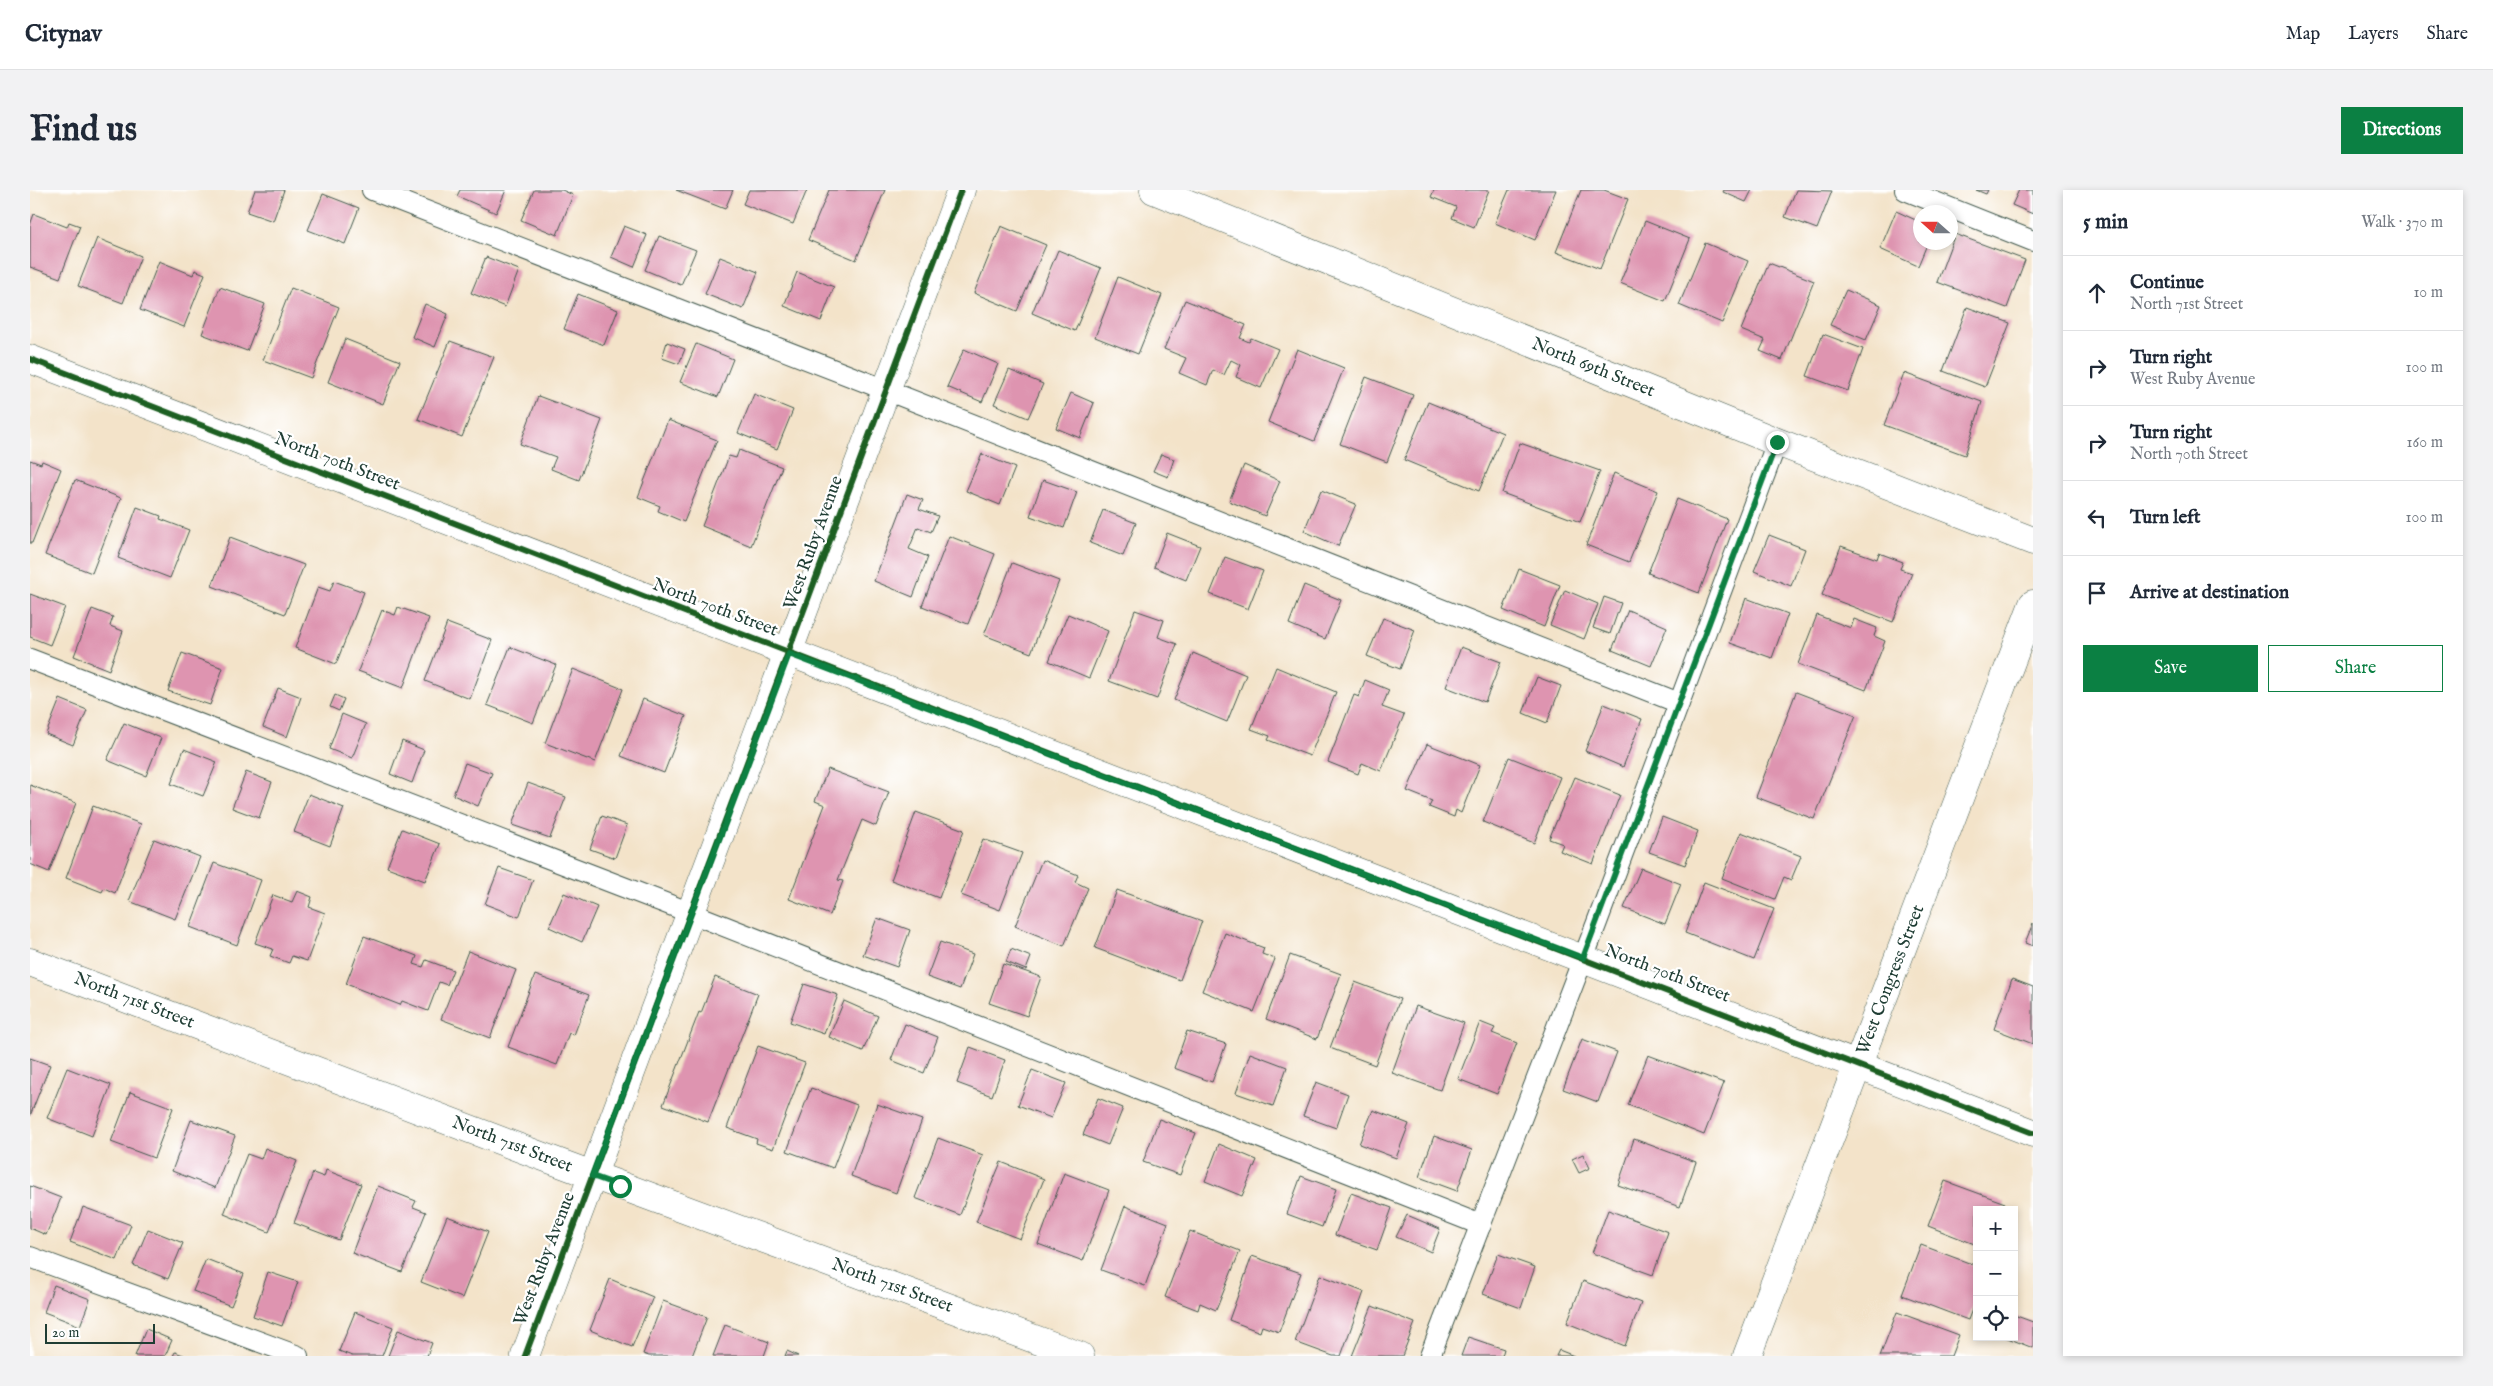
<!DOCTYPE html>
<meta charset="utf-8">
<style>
:root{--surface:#fff;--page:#f2f2f3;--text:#1f2937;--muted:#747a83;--line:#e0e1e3;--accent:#0b8043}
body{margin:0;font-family:"IM FELL English",serif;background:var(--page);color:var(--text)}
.controls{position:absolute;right:15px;bottom:15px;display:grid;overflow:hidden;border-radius:0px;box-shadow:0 2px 8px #0003}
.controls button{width:45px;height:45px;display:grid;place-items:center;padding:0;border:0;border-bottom:1px solid var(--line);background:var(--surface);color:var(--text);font:25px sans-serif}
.compass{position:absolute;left:1883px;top:15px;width:45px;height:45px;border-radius:50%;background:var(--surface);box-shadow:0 2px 8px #0003;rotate:291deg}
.scale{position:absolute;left:15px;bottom:12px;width:110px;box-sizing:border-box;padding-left:5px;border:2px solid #1f3d34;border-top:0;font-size:14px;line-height:18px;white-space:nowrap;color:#1f3d34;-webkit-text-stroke:4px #fff;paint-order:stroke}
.stop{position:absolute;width:15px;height:15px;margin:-11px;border:4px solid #0b8043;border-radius:50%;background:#fff}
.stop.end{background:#0b8043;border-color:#fff;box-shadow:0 1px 5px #0008}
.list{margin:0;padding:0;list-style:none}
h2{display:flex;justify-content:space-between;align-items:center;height:65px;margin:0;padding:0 20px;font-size:21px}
h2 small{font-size:16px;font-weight:400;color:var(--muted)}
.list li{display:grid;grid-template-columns:32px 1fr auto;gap:15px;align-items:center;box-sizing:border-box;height:75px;padding:0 20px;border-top:1px solid var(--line)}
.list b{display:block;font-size:19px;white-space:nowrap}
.list p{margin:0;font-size:16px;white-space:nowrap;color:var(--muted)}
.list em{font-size:16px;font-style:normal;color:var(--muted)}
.actions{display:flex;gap:10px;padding:15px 20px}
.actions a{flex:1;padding:11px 0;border:1px solid var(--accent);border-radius:0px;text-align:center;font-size:18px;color:var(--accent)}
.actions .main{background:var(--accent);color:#fff}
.icon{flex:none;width:28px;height:28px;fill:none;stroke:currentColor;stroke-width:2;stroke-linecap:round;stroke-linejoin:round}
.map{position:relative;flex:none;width:2003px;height:1166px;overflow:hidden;border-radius:0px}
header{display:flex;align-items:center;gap:30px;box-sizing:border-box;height:70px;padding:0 25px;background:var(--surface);border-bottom:1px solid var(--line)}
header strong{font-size:24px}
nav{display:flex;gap:28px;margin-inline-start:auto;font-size:18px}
.intro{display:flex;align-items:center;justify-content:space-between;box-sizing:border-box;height:120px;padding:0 30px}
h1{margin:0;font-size:35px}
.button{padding:12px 22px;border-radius:0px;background:var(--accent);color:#fff;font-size:18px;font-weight:700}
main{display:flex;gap:30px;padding:0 30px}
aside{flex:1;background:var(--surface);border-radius:0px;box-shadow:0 2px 8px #0003}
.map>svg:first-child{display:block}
.building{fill:#de94b0}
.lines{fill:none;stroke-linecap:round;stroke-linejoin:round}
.service-casing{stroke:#3f564a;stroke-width:22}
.minor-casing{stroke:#3f564a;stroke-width:29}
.tertiary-casing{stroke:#3f564a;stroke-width:29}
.service{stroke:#fff;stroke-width:20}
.minor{stroke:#fff;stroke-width:28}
.tertiary{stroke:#fff;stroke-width:28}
.cycleway-casing{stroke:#fff;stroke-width:9}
.cycleway{stroke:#1b5e20;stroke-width:6}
.route{stroke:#0b8043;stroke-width:6}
.labels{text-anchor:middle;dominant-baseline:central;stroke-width:4.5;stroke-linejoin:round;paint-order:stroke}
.street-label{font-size:18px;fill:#1f3d34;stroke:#fff}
</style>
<header>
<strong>Citynav</strong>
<nav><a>Map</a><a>Layers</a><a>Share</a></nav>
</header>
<div class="intro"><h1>Find us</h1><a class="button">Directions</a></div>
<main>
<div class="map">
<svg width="2003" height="1166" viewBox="0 0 2003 1166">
<rect width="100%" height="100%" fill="#fff"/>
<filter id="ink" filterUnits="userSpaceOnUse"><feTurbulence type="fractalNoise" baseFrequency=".02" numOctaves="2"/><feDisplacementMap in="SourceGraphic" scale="10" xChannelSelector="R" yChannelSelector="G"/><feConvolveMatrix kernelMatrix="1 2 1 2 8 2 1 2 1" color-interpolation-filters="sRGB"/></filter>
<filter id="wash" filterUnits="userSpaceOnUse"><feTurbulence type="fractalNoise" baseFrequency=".0096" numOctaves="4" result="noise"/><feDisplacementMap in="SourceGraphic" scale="20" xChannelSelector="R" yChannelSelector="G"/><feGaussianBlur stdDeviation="1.12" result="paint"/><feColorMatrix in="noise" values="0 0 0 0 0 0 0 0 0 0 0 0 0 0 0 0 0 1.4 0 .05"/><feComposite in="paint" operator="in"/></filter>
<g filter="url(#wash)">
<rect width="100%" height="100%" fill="#f3e3c9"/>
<g id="blocks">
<g class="building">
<polygon points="225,0 254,0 243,31 217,22"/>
<polygon points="430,0 476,0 466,23 427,6"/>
<polygon points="504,0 532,0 543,5 527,45 491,30"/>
<polygon points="646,0 703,0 695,19"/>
<polygon points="719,0 777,0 763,34 713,14"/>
<polygon points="799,0 855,0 826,70 778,50"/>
<polygon points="1404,0 1459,0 1444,37 1422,28 1426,17 1401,7"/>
<polygon points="1479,0 1526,0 1505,50 1465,33"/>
<polygon points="1551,0 1574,0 1598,9 1570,79 1526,62"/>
<polygon points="1694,0 1722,0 1716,12 1693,2"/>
<polygon points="1766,0 1802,1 1787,39 1755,27"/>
<polygon points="1946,0 1958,0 1956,4"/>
<polygon points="1989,0 2003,0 2003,24 1982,15"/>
<polygon points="293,4 329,18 315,54 278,40"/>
<polygon points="1866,21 1890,32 1890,52 1898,52 1888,76 1850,59"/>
<polygon points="4,24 37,37 39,32 50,36 30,88 0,77 0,35"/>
<polygon points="1615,31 1660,49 1635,111 1590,93"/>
<polygon points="594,36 617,45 604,77 581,67"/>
<polygon points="971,36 1016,55 987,121 944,103"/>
<polygon points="1925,44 1995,70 1977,118 1907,92"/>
<polygon points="629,46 666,60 651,95 615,80"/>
<polygon points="67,48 111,66 93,113 48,96"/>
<polygon points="1675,53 1718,71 1692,133 1649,115"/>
<polygon points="1028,60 1071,78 1045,141 1002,123"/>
<polygon points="456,67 489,80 475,117 441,103"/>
<polygon points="690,67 728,82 713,119 675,104"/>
<polygon points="129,71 163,85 165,80 175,84 154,137 110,120"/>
<polygon points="1739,73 1784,91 1752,170 1730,161 1735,150 1711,140"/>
<polygon points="767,82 804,97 791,131 754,116"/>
<polygon points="1088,87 1132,105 1108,164 1065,147"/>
<polygon points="190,97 235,114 217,161 172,144"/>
<polygon points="261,98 309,117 281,188 233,170"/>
<polygon points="1816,100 1851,115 1836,150 1800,135"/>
<polygon points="548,104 588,120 574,155 534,139"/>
<polygon points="1155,110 1216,135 1210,148 1219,152 1221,148 1248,159 1231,198 1206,187 1211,175 1201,170 1194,185 1183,180 1177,195 1149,183 1156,168 1134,159"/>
<polygon points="395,114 418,124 405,157 382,147"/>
<polygon points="1937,117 1980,133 1955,197 1913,181"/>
<polygon points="1793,144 1833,159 1818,201 1777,186"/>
<polygon points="315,149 370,171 353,214 298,192"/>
<polygon points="420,151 464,167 432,247 388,229"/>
<polygon points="637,152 655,159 649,174 632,168"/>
<polygon points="666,154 703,169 688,207 650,192"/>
<polygon points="934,159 968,174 952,212 917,197"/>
<polygon points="1267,159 1314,178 1284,251 1238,232"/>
<polygon points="979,180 1013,194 998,228 964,214"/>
<polygon points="1874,183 1952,212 1935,265 1854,235"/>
<polygon points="1336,187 1383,205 1357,272 1310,254"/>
<polygon points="1041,203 1064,213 1050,248 1026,238"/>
<polygon points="724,204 763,220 747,259 708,243"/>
<polygon points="508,206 572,230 549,290 521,279 526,267 490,254"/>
<polygon points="1398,212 1473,243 1449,301 1374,270"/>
<polygon points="638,230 687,250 654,332 628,321 630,316 608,307"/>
<polygon points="1490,253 1570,281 1550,332 1472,303"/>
<polygon points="709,260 752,277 721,356 672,336 699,266 706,268"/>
<polygon points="952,264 985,278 970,315 936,301"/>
<polygon points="1131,264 1144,269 1138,287 1123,281"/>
<polygon points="0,270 11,274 12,271 31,279 2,353 0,353"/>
<polygon points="1214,275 1250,291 1235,326 1199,311"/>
<polygon points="1584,283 1628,301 1599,372 1556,355"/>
<polygon points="45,290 91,308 62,383 15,365"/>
<polygon points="1013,290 1047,302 1034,338 1000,326"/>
<polygon points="1291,300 1326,314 1308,356 1274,341"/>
<polygon points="877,304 893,310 889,319 908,326 901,342 888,337 879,359 898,367 883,407 844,391"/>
<polygon points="1647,309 1697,329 1669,403 1618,383"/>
<polygon points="107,317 131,326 130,329 159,340 140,388 88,368"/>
<polygon points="1073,320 1106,333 1093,366 1060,353"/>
<polygon points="1137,343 1170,356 1156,390 1124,377"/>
<polygon points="1739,345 1775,359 1761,396 1724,381"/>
<polygon points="919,346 965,364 938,434 892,416"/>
<polygon points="200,347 274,375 255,424 182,396"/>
<polygon points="1811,356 1847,369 1849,363 1873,372 1870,379 1882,383 1863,432 1792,405"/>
<polygon points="1195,367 1233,381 1218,419 1180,404"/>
<polygon points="982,373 1029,391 1001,463 954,445"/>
<polygon points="1489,379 1530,395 1514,437 1473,420"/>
<polygon points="304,391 334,402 306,474 265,458 288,397 300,401"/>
<polygon points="1274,395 1311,410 1295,449 1259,434"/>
<polygon points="1535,400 1568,414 1554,449 1520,435"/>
<polygon points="0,404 35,417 20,455 0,447"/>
<polygon points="1574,407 1591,413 1580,444 1563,438"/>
<polygon points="1716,408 1758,424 1742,468 1700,453"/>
<polygon points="368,417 399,428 373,498 328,481 352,420 365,425"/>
<polygon points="62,419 83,427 80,436 93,441 79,480 44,466"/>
<polygon points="1105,420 1134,430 1128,447 1147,454 1127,509 1079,491"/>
<polygon points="1598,420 1637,437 1621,476 1582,460"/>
<polygon points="1038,424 1078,441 1059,488 1019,471"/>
<polygon points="1787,425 1821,438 1824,429 1847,438 1844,446 1855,451 1836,500 1768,474"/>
<polygon points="1353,428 1385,440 1370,479 1337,466"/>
<polygon points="417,433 462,450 440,509 395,491"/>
<polygon points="480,457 526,475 503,533 457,515"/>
<polygon points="1431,457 1471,472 1455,512 1416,497"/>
<polygon points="152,463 193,478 180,515 138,501"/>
<polygon points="1163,463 1216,485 1197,532 1144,510"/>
<polygon points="1246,477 1306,502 1280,566 1238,550 1240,546 1221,539"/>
<polygon points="543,479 593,499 565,572 515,553"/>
<polygon points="1507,487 1531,496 1517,533 1493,523"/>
<polygon points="1335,490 1359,500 1352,517 1374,525 1351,581 1332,573 1328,584 1298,572 1324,505 1329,507"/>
<polygon points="248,498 271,507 257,547 233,537"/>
<polygon points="1766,502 1826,525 1784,629 1726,607"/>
<polygon points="305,505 314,509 309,521 300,517"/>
<polygon points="30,509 57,520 43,555 16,544"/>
<polygon points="613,509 656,526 634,583 591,566"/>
<polygon points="1574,514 1612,529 1593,577 1555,561"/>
<polygon points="312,524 336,534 322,568 299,559"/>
<polygon points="94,533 131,548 116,586 77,570"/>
<polygon points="372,551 394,560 382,593 360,584"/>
<polygon points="1397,554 1450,575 1431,623 1426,620 1424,627 1399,617 1402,611 1377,601"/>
<polygon points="154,559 187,572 173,606 141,594"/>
<polygon points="1479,567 1530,587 1504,653 1453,632"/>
<polygon points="435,573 462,583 448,616 423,605"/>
<polygon points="798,579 859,602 846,636 832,630 808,690 813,691 800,725 759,709 795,615 785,611"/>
<polygon points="216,582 242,592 229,628 202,618"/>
<polygon points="1545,587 1590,605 1563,674 1530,661 1533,654 1519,649"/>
<polygon points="498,593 536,607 520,648 482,635"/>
<polygon points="0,595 46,613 19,682 0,674"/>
<polygon points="279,604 314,618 300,656 264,642"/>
<polygon points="63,616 111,634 85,703 74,698 72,702 36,688"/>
<polygon points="886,622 934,640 909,708 861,690"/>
<polygon points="572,626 597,635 585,668 560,659"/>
<polygon points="1632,627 1668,641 1655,675 1619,662"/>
<polygon points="372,639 410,654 395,691 357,677"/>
<polygon points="1711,642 1771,666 1761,690 1754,687 1745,709 1692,688"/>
<polygon points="124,649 170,667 145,729 99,711"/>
<polygon points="953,649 992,663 970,720 931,705"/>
<polygon points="1012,670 1048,685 1045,692 1058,698 1034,756 985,736"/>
<polygon points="184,673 231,690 207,755 160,737"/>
<polygon points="469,678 503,690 489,727 455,714"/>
<polygon points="1611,678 1651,694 1635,734 1594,718"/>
<polygon points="1674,692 1744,719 1724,770 1655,743"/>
<polygon points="1087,700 1172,731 1150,790 1065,758"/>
<polygon points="267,701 282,707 279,717 295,723 277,771 262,766 259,773 240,766 243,759 225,753 243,705 262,712"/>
<polygon points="534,703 567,717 552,752 519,737"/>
<polygon points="847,728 880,740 867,777 833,765"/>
<polygon points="2003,733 2003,756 1995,753"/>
<polygon points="1195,743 1234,758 1232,764 1245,769 1224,822 1172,801"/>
<polygon points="334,746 387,766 384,774 393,777 396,770 423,780 417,795 409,792 398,821 372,811 370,815 316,794"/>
<polygon points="910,752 943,764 930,799 897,787"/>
<polygon points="981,759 1001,767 996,780 976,772"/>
<polygon points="438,761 486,780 460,848 411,829"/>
<polygon points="1260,765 1311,784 1287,849 1236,829"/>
<polygon points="973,774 1011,787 997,826 959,813"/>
<polygon points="505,785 559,805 544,845 539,843 527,875 478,857"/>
<polygon points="685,787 728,804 678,932 633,915 669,822 671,823"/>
<polygon points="1982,789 2003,797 2003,854 1964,839"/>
<polygon points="1325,792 1370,809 1345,875 1300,858"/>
<polygon points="774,794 808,805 794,844 760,832"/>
<polygon points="814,811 848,826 833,861 799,847"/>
<polygon points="1386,816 1434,833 1410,900 1362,883"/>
<polygon points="1450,832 1465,838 1462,843 1487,853 1467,904 1428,889"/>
<polygon points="875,834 908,847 894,883 861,870"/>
<polygon points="1157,841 1196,854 1182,892 1144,878"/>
<polygon points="1552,849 1587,862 1568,912 1533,899"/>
<polygon points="728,856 775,873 743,959 726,953 727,949 697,938"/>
<polygon points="940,857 975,870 962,906 927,893"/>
<polygon points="1220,863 1257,877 1243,916 1206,903"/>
<polygon points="1618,865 1694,893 1674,945 1598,915"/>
<polygon points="0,868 20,875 0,926"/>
<polygon points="37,878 81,895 62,946 17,928"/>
<polygon points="1002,880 1036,893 1021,928 988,915"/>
<polygon points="1286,892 1318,904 1306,938 1273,926"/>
<polygon points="781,898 827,915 803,978 757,961"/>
<polygon points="100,902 143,918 124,968 81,952"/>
<polygon points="1068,908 1093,918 1078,955 1053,945"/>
<polygon points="847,914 892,930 866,1003 821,986"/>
<polygon points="1343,920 1379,934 1366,968 1329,954"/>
<polygon points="1129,929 1166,943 1150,985 1113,972"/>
<polygon points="161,930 205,946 185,998 142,981"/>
<polygon points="1404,946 1442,960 1427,1001 1389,987"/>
<polygon points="908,948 953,965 930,1025 885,1008"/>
<polygon points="1604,949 1666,972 1650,1017 1588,995"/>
<polygon points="1189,954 1227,970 1212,1006 1175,991"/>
<polygon points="235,958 267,971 239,1042 194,1024 217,964 231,969"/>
<polygon points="1553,964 1560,978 1549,983 1542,969"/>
<polygon points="971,972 1014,989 990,1049 946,1032"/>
<polygon points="296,980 331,994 309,1050 264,1033 283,983 294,987"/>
<polygon points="1034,983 1079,1000 1053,1071 1008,1054"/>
<polygon points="1271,986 1306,999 1292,1037 1257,1024"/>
<polygon points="1915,991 1975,1013 1973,1020 1947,1020 1947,1055 1898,1036"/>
<polygon points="0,996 31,1008 16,1045 0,1038"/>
<polygon points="348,996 386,1011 383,1017 396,1022 372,1082 322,1063"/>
<polygon points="1321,1003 1362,1018 1347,1060 1305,1045"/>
<polygon points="1095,1016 1138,1033 1115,1096 1071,1080"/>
<polygon points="53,1017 101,1035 87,1070 40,1052"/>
<polygon points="1578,1020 1638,1042 1623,1085 1562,1063"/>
<polygon points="1377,1025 1410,1039 1401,1062 1366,1047"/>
<polygon points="417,1026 458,1042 432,1108 391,1092"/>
<polygon points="118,1039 153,1053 138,1089 103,1075"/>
<polygon points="1160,1041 1210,1061 1186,1120 1170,1113 1168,1120 1135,1107"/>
<polygon points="1891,1055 1947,1076 1947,1106 1938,1130 1872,1105"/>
<polygon points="1468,1064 1505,1077 1491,1118 1453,1104"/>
<polygon points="1222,1066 1271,1083 1249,1142 1232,1136 1230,1142 1199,1130"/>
<polygon points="176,1069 214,1084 201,1116 163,1101"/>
<polygon points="238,1082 268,1092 252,1136 223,1126"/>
<polygon points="1290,1085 1334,1102 1311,1166 1303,1166 1265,1152"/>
<polygon points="580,1089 623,1107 602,1157 560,1140"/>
<polygon points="1553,1091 1611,1113 1595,1156 1537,1133"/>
<polygon points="24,1095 60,1109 50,1136 14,1122"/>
<polygon points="633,1111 677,1127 662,1166 619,1166 613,1164"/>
<polygon points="1342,1116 1385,1133 1372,1166 1322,1166"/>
<polygon points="325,1122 363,1137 352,1166 322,1166 309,1161"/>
<polygon points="1867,1122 1929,1145 1921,1166 1850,1166"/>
<polygon points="1984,1125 2003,1132 2003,1158 1975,1147 1984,1147"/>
<polygon points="695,1135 739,1152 734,1166 683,1166"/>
<polygon points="116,1139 142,1150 135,1166 105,1166"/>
<polygon points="368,1140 402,1153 397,1166 358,1166"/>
<polygon points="1438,1147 1474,1159 1472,1166 1431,1166"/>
<polygon points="1529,1160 1544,1166 1526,1166"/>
<polygon points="757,1161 768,1166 755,1166"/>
<polygon points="145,1162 156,1166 143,1166"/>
</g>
</g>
</g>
<g filter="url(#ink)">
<use href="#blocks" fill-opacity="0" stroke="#3f564a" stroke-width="1"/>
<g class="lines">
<defs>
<g id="service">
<polyline points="342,0 856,200 1649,513"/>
<polyline points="1875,0 2003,51"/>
<polyline points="0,469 661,723 1451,1035"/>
<polyline points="0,1067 268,1166"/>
<polyline points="1400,1166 1566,735 1747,252"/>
</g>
<g id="minor">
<polyline points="1124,0 1747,252 2003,351"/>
<polyline points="0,169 2003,943"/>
<polyline points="0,772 511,966 1050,1166"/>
<polyline points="495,1166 931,0"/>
</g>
<polyline id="tertiary" points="1717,1166 2003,414"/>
</defs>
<use href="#service" class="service-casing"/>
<use href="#minor" class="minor-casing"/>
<use href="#tertiary" class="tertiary-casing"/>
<use href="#service" class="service"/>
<use href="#minor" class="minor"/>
<use href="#tertiary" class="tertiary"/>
<defs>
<g id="cycleway">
<polyline points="0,169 2003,943"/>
<polyline points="495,1166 931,0"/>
</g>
</defs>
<use href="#cycleway" class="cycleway-casing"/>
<use href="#cycleway" class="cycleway"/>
</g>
</g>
<g class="lines" filter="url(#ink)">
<polyline class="route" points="590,996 562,986 759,464 1553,768 1747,252"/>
</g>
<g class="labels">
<g class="street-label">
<text transform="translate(1563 178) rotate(22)">North 69th Street</text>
<text transform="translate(307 272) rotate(21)">North 70th Street</text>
<text transform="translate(784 353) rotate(-70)">West Ruby Avenue</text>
<text transform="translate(685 418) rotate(21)">North 70th Street</text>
<text transform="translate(1637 784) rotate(21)">North 70th Street</text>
<text transform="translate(1861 790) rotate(-69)">West Congress Street</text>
<text transform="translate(104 811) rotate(21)">North 71st Street</text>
<text transform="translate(482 955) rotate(21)">North 71st Street</text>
<text transform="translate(515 1069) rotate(-69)">West Ruby Avenue</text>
<text transform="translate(862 1096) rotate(20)">North 71st Street</text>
</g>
</g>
</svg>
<div class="controls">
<button>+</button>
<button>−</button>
<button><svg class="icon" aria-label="locate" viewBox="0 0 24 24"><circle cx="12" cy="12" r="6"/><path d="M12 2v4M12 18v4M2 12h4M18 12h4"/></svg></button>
</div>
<svg class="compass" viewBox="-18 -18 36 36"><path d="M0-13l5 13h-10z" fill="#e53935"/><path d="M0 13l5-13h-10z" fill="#747a83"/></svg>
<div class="scale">20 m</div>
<div class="stop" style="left:590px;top:996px"></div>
<div class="stop end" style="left:1747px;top:252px"></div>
</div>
<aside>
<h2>5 min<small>Walk · 370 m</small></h2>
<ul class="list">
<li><svg class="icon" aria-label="ahead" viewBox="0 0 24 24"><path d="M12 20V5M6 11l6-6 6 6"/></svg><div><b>Continue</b><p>North 71st Street</p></div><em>10 m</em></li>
<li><svg class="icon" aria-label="right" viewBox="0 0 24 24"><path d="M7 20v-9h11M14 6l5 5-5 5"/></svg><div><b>Turn right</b><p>West Ruby Avenue</p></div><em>100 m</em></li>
<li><svg class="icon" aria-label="right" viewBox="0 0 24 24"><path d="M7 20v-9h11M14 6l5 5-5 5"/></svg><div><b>Turn right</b><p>North 70th Street</p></div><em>160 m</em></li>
<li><svg class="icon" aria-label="left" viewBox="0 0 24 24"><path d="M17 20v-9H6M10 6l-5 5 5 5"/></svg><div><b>Turn left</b></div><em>100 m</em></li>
<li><svg class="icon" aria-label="arrive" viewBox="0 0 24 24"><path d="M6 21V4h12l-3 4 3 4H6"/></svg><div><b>Arrive at destination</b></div></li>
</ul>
<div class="actions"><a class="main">Save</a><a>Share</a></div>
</aside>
</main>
